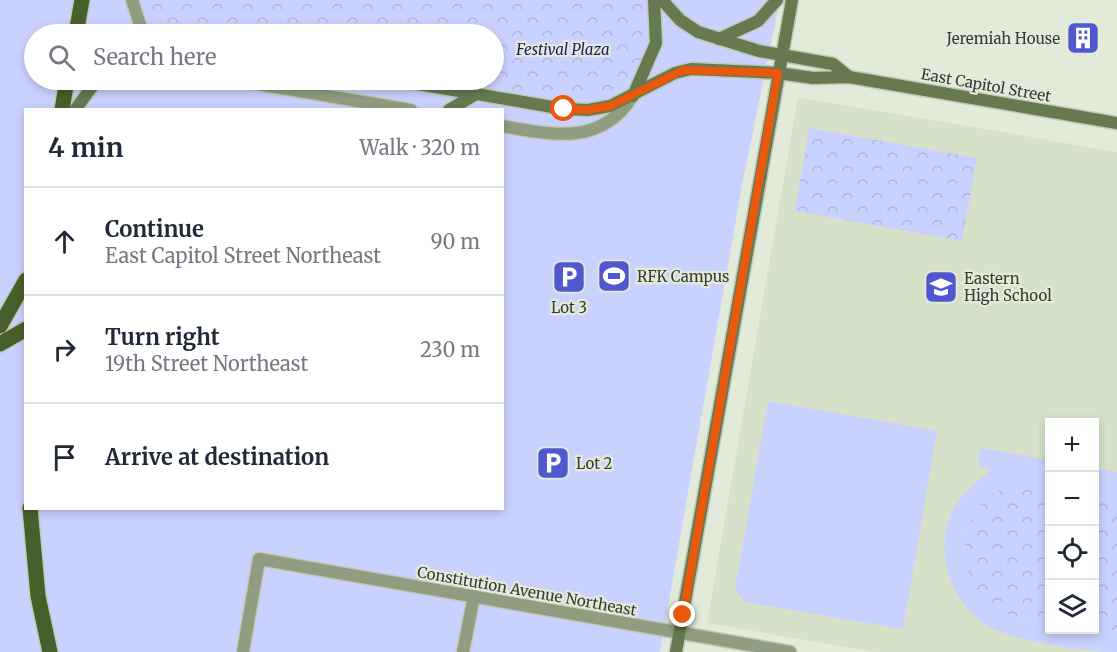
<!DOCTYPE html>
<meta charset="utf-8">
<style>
:root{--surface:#fff;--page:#f2f2f3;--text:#1f2937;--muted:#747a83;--line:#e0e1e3}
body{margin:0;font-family:Merriweather,serif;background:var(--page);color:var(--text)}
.controls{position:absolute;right:18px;bottom:18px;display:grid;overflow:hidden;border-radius:0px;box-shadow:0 3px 9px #0003}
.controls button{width:54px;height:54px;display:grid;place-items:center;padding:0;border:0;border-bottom:2px solid var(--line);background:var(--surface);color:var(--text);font:30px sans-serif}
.stop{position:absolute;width:18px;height:18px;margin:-14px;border:4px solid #ea580c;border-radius:50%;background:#fff}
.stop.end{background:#ea580c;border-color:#fff;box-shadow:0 2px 6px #0008}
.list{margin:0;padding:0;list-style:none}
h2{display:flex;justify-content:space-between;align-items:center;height:78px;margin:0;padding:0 24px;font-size:26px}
h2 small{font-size:20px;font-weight:400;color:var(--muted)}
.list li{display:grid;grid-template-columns:39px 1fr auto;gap:18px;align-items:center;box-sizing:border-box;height:108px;padding:0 24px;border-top:2px solid var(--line)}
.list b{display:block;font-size:22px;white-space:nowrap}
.list p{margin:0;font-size:20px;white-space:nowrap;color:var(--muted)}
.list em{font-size:20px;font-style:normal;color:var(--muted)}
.icon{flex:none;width:33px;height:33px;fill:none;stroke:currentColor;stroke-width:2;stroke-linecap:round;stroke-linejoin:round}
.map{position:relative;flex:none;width:1117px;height:652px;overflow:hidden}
.search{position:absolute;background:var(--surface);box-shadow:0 3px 9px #0003;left:24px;top:24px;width:480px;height:66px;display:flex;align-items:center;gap:15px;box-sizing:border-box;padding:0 21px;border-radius:33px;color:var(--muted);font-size:22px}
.panel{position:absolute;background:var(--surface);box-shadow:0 3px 9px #0003;left:24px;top:108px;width:480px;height:402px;border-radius:0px}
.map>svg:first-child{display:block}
.built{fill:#d5e1c8;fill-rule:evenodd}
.grass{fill:#c9d2fe;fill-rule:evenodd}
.forest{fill:url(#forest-crowns)}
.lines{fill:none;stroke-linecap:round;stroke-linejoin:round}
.street-casing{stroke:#c0c8b8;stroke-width:15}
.secondary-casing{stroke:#c0c8b8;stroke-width:15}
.primary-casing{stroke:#c0c8b8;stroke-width:18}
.street{stroke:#909d81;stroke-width:12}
.secondary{stroke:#667950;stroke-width:12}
.primary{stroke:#495f2b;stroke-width:15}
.route{stroke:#ea580c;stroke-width:8}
.labels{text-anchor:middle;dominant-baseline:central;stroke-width:4.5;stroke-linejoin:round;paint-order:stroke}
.poi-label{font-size:15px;fill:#373b33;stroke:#e2ebd9;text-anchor:start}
.park-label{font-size:15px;font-style:italic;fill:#1c1c65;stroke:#e2ebd9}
.street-label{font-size:15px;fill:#373b33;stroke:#e2ebd9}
</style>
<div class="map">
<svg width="1117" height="652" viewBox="0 0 1117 652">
<defs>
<pattern id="forest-crowns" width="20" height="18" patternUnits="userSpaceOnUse" patternTransform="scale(1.5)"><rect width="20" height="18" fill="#c9d2fe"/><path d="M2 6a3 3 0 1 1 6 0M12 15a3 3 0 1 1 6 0" fill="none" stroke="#adb5da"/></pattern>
</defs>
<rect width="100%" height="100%" fill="#e2ebd9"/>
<path class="built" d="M798 97 1117 152V652H875L707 623ZM1050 422H1094V630H1050Z"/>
<g class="grass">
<path d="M0 0H780L743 180 660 652H0ZM34 34H494V80H34ZM26 110H502V508H26Z"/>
<polygon points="768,401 937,431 903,629 745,602 735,589"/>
<path d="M981 448 1049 460V483L1041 481 968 527 964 549 968 572 1017 617 1049 623 1050 630H1088L1117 635V652C1087 652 1006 640 983 623 948 597 932 544 956 505 966 490 978 480 992 469L978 466Z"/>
<polygon points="1095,468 1117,472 1117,495 1095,491"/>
</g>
<g class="forest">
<path d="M140 0H645C652 21 651 44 640 63 615 108 568 99 525 92 502 88 479 84 456 80H494V34H202C176 30 149 29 140 0Z"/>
<polygon points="809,128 977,158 962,241 795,211"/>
<path d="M1041 481 1049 483V623C1032 619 1012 618 996 608 954 582 955 518 996 492 1010 483 1025 482 1041 481Z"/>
<polygon points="1095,491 1117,495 1117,635 1088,630 1094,630"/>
</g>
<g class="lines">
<defs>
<g id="street">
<polyline points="132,0 143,34"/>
<polyline points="233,80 411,110"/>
<path d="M502 126C552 135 601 146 632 97"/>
<polyline points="243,652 259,559 790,652"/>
<polyline points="463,652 474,596"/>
</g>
<g id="secondary">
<polyline points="662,0 680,20 698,32 759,51 833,64 849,77"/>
<polyline points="719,39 758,21 777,0"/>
<polyline points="394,80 564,109 588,110 610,106 675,73 691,69 778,73 813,78 849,77 1117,123"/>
<polyline points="633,96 656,43 654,0"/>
<polyline points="75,110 97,80"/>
<polyline points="449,110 476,94"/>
<polyline points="676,652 792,0"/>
</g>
<g id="primary">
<polyline points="76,34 82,0"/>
<polyline points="62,110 67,80"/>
<polyline points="0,326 26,280"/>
<polyline points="0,344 26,329"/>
<polyline points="30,508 38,596 50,652"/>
</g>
</defs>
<use href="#street" class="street-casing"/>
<use href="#secondary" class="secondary-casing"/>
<use href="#primary" class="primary-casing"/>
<use href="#street" class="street"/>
<use href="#secondary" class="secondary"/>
<use href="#primary" class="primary"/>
</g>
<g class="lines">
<polyline class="route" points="564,109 588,110 610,106 683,70 778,73 683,615"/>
</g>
<defs>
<symbol id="building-square" viewBox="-11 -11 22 22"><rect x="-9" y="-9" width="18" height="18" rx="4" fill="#4f58ce" stroke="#e2ebd9"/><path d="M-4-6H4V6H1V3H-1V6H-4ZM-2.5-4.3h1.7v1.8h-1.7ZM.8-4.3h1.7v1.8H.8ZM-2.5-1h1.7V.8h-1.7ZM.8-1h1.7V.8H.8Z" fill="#fff"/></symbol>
<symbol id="stadium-square" viewBox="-11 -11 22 22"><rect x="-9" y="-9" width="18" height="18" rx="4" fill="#4f58ce" stroke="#e2ebd9"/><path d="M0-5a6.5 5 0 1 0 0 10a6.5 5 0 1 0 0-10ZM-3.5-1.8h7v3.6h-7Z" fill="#fff"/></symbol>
<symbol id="parking-square" viewBox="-11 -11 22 22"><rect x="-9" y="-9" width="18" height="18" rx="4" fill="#4f58ce" stroke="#e2ebd9"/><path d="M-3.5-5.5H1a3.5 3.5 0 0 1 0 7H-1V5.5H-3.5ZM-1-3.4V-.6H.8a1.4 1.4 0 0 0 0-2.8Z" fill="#fff"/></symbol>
<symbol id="school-square" viewBox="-11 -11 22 22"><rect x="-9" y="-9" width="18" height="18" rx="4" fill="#4f58ce" stroke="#e2ebd9"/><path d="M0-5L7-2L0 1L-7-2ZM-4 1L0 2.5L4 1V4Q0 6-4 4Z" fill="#fff"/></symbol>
</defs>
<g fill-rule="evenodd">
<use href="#building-square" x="1064" y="19" width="38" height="38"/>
<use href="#stadium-square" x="595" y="257" width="38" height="38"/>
<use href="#parking-square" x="550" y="258" width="38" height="38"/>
<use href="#school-square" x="922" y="268" width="38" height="38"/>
<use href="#parking-square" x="534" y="444" width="38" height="38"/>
</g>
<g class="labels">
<g class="poi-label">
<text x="1060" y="38" text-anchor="end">Jeremiah House</text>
<text x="637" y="276">RFK Campus</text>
<text x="964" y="278">Eastern<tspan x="964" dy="17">High School</tspan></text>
<text x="569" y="307" text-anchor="middle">Lot 3</text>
<text x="576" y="463">Lot 2</text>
</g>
<g class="park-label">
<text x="563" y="49">Festival Plaza</text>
</g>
<g class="street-label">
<text transform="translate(986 85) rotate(10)">East Capitol Street</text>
<text transform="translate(527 591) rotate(10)">Constitution Avenue Northeast</text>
</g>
</g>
</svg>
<div class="controls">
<button>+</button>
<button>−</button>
<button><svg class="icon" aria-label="locate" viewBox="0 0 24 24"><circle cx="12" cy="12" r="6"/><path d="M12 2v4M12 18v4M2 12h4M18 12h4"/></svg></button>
<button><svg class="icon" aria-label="layers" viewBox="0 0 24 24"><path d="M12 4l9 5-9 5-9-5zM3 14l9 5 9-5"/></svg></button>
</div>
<div class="stop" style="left:564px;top:109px"></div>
<div class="stop end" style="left:683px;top:615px"></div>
<div class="search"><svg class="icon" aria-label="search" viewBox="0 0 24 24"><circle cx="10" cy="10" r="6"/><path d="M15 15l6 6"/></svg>Search here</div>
<section class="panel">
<h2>4 min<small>Walk · 320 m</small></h2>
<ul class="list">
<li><svg class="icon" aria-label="ahead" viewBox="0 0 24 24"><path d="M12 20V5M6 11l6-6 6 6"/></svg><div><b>Continue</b><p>East Capitol Street Northeast</p></div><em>90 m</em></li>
<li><svg class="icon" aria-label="right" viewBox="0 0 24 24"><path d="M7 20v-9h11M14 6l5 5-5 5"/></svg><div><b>Turn right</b><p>19th Street Northeast</p></div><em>230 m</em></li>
<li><svg class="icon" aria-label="arrive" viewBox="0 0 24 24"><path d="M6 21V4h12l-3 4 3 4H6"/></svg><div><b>Arrive at destination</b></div></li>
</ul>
</section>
</div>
